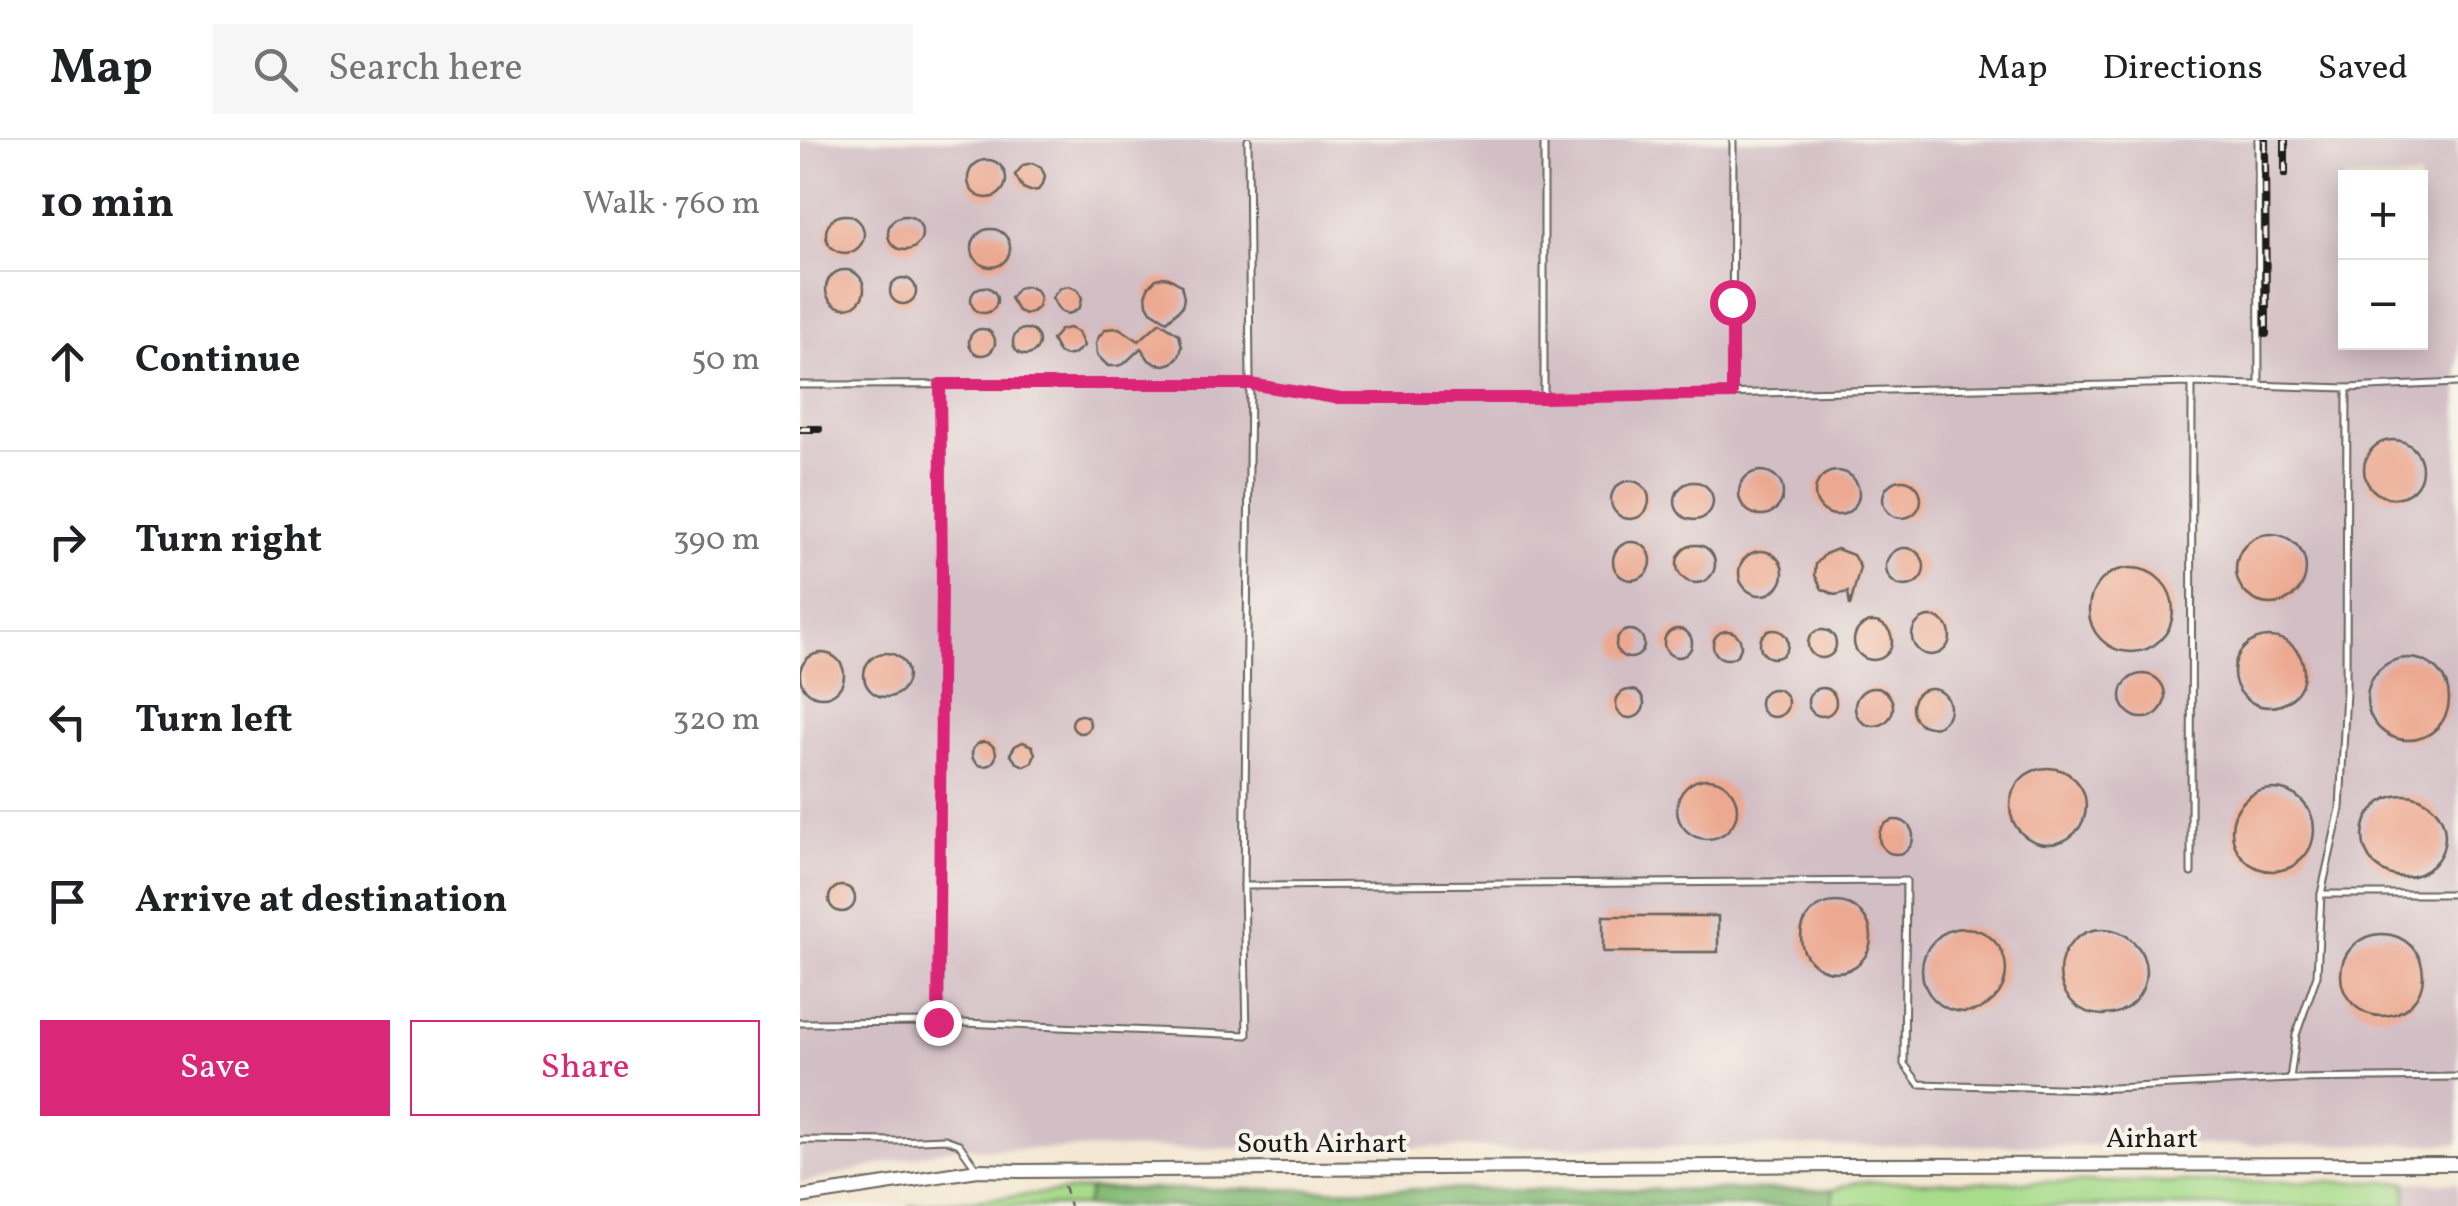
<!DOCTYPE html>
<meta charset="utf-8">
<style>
:root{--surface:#fff;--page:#f6f6f6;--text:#202124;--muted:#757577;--line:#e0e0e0;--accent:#db2777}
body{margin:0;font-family:Vollkorn,serif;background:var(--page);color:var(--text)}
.controls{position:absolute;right:30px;top:30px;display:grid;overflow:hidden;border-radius:0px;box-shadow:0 5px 25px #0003}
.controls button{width:90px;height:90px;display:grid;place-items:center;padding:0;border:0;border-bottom:2px solid var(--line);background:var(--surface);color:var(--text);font:50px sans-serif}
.stop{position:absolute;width:30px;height:30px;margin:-22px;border:8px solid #db2777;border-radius:50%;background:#fff}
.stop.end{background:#db2777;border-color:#fff;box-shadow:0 2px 10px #0008}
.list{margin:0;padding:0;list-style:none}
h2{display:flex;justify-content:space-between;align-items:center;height:130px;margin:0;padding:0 40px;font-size:42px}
h2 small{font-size:32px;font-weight:400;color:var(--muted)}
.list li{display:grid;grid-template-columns:65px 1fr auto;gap:30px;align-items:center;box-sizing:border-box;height:180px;padding:0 40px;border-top:2px solid var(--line)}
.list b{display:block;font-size:38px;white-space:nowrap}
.list em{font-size:32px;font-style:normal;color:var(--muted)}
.actions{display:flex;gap:20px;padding:30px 40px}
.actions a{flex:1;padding:22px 0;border:2px solid var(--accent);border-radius:0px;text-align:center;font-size:35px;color:var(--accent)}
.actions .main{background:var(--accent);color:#fff}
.icon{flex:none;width:55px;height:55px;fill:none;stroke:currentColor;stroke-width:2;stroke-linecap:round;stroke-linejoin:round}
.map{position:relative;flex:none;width:1658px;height:1066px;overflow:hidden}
header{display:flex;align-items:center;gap:60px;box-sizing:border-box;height:140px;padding:0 50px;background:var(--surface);border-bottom:2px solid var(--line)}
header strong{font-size:48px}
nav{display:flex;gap:55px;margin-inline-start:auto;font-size:35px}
.search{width:700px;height:90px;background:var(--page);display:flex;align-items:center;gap:25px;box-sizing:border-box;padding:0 35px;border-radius:0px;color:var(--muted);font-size:38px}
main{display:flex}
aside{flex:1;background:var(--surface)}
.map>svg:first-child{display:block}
.industrial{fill:#d2bec5;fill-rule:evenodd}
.green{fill:#a8dc8b;stroke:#627c54;stroke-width:2.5}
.forest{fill:#86bc77;stroke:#516c4a;stroke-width:2.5}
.building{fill:#eca890}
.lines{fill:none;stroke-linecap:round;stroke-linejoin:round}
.service-casing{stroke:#68635c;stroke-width:9}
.tertiary-casing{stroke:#68635c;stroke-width:16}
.path{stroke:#68635c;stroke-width:2.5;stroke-dasharray:8 8;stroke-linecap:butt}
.service{stroke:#fff;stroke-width:5}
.tertiary{stroke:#fff;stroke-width:12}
.rail-casing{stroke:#1c1c1c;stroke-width:8}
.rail{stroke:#f7f3e8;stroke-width:4;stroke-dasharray:11;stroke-linecap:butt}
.route{stroke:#db2777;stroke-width:12}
.labels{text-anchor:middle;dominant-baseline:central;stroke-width:8;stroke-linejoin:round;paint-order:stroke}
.street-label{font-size:28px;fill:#1c1c1c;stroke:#f7f3e8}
</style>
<header>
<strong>Map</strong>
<div class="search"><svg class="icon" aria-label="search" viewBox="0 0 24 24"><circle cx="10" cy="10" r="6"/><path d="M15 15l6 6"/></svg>Search here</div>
<nav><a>Map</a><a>Directions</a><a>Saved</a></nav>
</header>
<main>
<aside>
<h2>10 min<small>Walk · 760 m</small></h2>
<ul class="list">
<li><svg class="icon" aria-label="ahead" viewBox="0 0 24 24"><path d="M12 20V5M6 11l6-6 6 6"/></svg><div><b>Continue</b></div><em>50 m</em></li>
<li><svg class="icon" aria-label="right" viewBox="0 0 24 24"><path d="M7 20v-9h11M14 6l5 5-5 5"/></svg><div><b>Turn right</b></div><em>390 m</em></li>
<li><svg class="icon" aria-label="left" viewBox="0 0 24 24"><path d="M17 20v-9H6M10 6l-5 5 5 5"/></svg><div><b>Turn left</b></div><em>320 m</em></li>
<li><svg class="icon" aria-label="arrive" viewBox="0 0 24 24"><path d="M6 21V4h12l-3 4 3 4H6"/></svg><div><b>Arrive at destination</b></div></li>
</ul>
<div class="actions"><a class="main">Save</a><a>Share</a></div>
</aside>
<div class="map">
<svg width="1658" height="1066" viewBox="0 0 1658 1066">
<rect width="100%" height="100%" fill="#f7f3e8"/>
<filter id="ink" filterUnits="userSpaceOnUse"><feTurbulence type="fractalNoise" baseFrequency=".01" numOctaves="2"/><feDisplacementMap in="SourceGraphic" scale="20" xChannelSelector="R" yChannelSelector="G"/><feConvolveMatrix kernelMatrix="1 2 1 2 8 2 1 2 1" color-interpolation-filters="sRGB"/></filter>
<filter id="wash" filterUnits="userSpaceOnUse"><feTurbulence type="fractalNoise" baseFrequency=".0048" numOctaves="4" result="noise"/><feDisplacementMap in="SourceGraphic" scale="40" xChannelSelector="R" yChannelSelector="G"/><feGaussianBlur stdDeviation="2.25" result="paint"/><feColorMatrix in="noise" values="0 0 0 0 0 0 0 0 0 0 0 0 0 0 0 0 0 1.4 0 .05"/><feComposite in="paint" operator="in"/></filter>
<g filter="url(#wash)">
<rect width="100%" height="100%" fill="#f4e8d4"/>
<g class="industrial">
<path d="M0 0H1658V1004L181 1009 161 1006 0 1043ZM1546 38H1620V202H1546Z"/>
<polygon points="1606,1042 1658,1043 1658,1066 1606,1066"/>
</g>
<g class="green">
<polygon points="1057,1042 1606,1042 1606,1066 1033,1066 1033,1050"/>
<polygon points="290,1049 286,1066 109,1066"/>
</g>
<polygon class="forest" points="290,1049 1033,1050 1033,1066 286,1066"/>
<g id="blocks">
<g class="building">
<circle cx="187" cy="39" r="19"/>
<polygon points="232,23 241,27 245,36 243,44 238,50 230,51 223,48 215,35 223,25"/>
<circle cx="45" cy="94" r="19"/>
<circle cx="105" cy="93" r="17"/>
<circle cx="191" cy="108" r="19"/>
<circle cx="45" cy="149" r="19"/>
<polygon points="363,137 369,138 381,145 384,158 382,167 367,181 351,171 347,164 346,153 349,146 356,139"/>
<circle cx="103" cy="151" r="13"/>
<polygon points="227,146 236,150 240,158 238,167 232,172 225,174 218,171 210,158 218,148"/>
<polygon points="269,146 278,150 282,158 280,167 274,172 267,174 260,171 252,158 260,148"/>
<circle cx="184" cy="160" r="13"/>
<polygon points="360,182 379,194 382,207 379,216 372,223 365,225 356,224 349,220 341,208 324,224 317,226 308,226 297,215 296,203 299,196 306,189 319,188 339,201"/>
<polygon points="269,188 278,192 284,206 274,214 266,216 259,213 252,200 260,190"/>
<circle cx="226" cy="202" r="13"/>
<circle cx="182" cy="202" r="13"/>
<circle cx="1593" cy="329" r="29"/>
<circle cx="961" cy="353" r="22"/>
<circle cx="1037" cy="353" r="22"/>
<circle cx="1102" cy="359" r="19"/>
<circle cx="830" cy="360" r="19"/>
<circle cx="894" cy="361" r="19"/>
<circle cx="1471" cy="429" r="35"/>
<circle cx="832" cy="421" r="19"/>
<circle cx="896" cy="424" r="19"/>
<circle cx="1105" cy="427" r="19"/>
<polygon points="1037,409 1053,415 1060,427 1050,466 1048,452 1035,455 1022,449 1015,435 1016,424 1025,414"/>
<circle cx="961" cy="433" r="22"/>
<circle cx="1331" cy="470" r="42"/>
<circle cx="1131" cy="496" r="19"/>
<circle cx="1073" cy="501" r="19"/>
<circle cx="878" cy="503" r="14"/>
<circle cx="1022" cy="504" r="14"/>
<circle cx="830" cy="504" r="14"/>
<circle cx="974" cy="504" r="14"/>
<circle cx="927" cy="505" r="14"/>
<circle cx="1469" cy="532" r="35"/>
<circle cx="86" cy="535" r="22"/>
<circle cx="22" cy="535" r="22"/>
<circle cx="1608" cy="559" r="41"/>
<circle cx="1343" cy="556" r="22"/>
<circle cx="1074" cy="567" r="19"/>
<circle cx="1022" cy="562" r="14"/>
<circle cx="974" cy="563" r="14"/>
<circle cx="1131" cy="568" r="19"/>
<circle cx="830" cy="564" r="14"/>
<circle cx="281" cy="584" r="9"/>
<polygon points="223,602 232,606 235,614 232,622 224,626 216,622 210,614 215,606"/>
<circle cx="184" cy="614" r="12"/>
<circle cx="1248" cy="666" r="38"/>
<circle cx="907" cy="669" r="30"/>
<circle cx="1473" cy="690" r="41"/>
<circle cx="1604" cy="696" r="41"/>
<circle cx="1096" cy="697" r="17"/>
<circle cx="42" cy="759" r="13"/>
<circle cx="1036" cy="797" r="35"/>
<rect x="803" y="776" width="115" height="36"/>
<circle cx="1164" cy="830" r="42"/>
<circle cx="1303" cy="832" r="43"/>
<circle cx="1582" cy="835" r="41"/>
</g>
</g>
</g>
<g filter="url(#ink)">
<use href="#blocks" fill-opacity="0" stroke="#68635c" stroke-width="2.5"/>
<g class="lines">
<defs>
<g id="service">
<polyline points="744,0 744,258"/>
<polyline points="1458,0 1459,244"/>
<polyline points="140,244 142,439 139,882 447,895 444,746 450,244 448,0"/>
<polyline points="0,245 450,244 535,258 744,258 1392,243 1547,248 1546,551 1540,669 1521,754 1517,835 1496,895 1490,939"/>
<polyline points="1547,248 1658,243"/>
<polyline points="932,254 933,0"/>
<polyline points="1391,733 1392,243"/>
<polyline points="444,746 1106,741 1104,924 1119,944 1294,949 1490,939 1658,937"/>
<polyline points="1521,754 1658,754"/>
<polyline points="0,883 139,882"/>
<polyline points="0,1000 96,1001 145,999 159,1004 176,1028"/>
</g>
<polyline id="tertiary" points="0,1057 178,1030 220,1031 1046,1025 1658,1024"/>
</defs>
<use href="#service" class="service-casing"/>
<use href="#tertiary" class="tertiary-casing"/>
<polyline class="path" points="264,1046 270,1066"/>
<use href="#service" class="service"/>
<use href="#tertiary" class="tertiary"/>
<defs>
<g id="rail">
<polyline points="1465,0 1466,194"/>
<polyline points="1485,0 1485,34"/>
<polyline points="0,289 19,289"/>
</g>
</defs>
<use href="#rail" class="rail-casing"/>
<use href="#rail" class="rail"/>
</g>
</g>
<g class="lines" filter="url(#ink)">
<polyline class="route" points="138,882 142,439 140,244 450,244 535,258 744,258 932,254 932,162"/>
</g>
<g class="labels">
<g class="street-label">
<text x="1352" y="999">Airhart</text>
<text x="522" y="1004">South Airhart</text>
</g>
</g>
</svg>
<div class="controls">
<button>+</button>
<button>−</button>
</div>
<div class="stop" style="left:932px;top:162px"></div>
<div class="stop end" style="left:138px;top:882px"></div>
</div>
</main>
